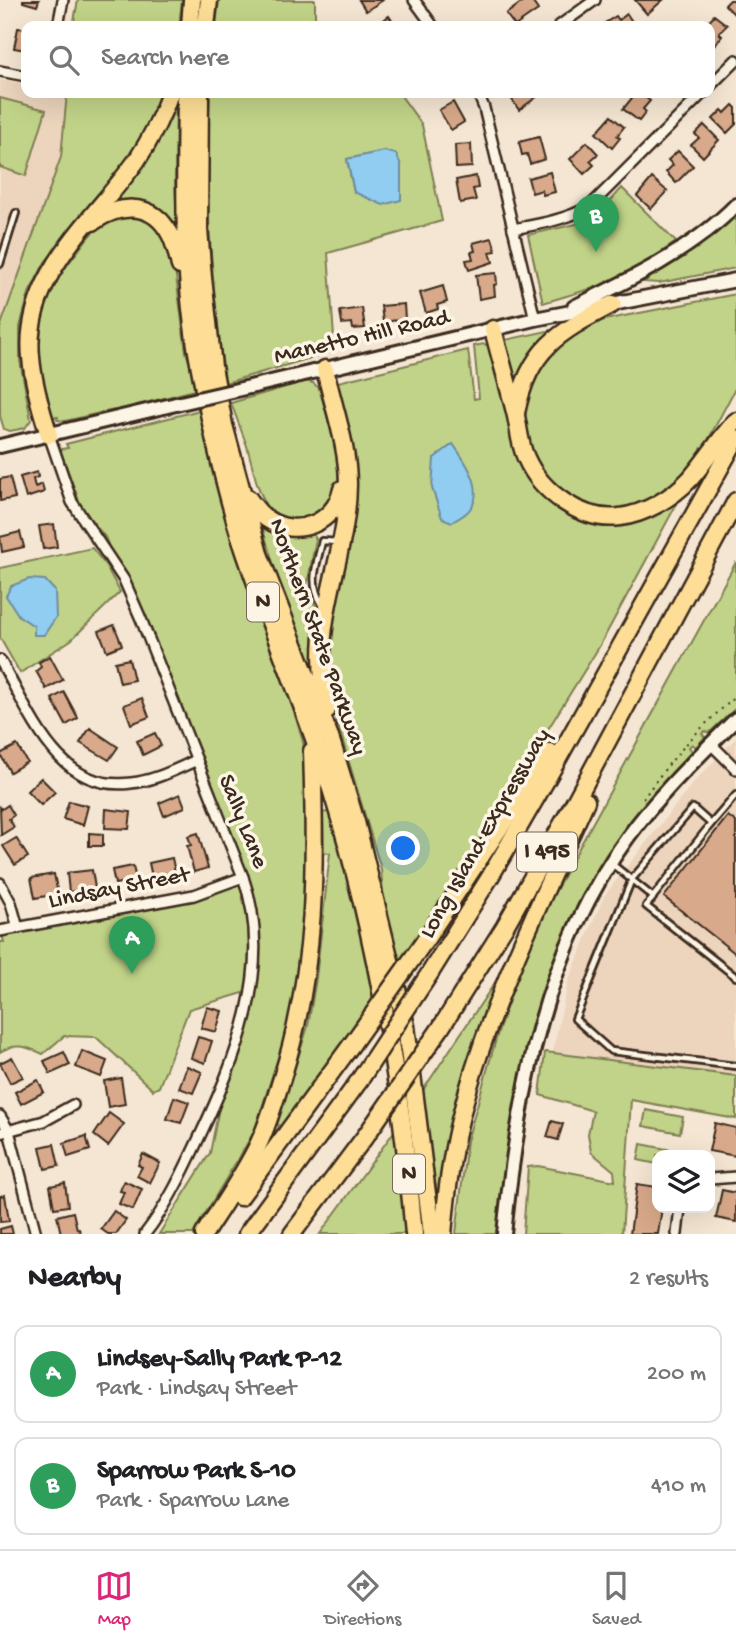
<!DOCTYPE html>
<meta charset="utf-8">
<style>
:root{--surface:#fff;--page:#f6f6f6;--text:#202124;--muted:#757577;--line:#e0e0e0;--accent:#db2777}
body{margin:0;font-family:"Gochi Hand",sans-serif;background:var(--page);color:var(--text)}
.controls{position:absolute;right:21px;bottom:21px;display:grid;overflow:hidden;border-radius:14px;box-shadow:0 7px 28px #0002}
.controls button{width:63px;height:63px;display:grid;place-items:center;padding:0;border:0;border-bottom:2px solid var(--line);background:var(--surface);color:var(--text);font:35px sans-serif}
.you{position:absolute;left:404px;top:849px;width:24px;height:24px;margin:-18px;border:5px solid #fff;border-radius:50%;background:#1a73e8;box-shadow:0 0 0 10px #1a73e833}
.badge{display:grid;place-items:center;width:46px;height:46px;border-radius:50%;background:var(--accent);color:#fff;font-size:23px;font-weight:700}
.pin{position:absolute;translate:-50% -58px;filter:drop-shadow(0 2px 4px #0008)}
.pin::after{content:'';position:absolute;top:37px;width:24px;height:21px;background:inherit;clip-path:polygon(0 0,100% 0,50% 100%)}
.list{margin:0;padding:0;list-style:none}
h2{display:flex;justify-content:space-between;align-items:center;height:91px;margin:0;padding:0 28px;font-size:30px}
h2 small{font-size:23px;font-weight:400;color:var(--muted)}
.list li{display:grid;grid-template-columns:46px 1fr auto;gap:21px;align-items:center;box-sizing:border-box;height:98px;margin:0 14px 14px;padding:0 14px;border:2px solid var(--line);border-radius:14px}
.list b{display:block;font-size:26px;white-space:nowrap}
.list p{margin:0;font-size:23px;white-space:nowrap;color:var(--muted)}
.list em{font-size:23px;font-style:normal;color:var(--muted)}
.icon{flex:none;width:38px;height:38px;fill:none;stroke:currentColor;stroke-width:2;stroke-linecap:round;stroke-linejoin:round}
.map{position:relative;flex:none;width:736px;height:1234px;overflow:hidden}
.search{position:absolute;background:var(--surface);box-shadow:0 7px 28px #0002;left:21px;right:21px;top:21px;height:77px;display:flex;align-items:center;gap:18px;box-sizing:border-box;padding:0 24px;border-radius:14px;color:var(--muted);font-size:26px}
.sheet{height:315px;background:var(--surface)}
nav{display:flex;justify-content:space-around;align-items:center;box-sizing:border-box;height:98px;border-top:2px solid var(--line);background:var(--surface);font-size:19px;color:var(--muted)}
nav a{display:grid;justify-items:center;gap:4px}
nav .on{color:var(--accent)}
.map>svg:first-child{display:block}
.built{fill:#ecd4bd}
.green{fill:#c1d388;stroke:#7e7e53;stroke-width:2;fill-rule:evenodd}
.water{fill:#91cdf1;stroke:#6f8c9d;stroke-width:2}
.building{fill:#d8a98a;stroke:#3b2a1e;stroke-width:2}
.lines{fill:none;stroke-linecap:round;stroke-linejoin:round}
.service-casing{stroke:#3b2a1e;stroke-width:10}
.minor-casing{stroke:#3b2a1e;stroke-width:14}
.secondary-casing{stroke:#3b2a1e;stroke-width:18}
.motorway-casing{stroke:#3b2a1e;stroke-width:21}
.path{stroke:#3b2a1e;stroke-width:2;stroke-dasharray:2 5;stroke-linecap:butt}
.service{stroke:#fcf5e5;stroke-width:4.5}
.minor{stroke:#fcf5e5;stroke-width:9}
.secondary{stroke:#fcf5e5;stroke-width:12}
.motorway{stroke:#fede96;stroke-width:16}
.secondary-bridge-casing{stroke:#3b2a1e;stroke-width:18;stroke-linecap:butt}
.motorway-bridge-casing{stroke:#3b2a1e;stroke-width:21;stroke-linecap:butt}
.secondary-bridge{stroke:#fcf5e5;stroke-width:12}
.motorway-bridge{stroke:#fede96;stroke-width:16}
.labels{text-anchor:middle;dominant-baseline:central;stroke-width:7;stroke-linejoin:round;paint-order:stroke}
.shield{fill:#fcf5e5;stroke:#75675a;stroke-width:2}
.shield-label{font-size:23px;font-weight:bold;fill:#3b2a1e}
.street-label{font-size:24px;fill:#3b2a1e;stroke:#fcf5e5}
</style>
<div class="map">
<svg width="736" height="1234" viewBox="0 0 736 1234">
<rect width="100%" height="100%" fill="#f5e6d3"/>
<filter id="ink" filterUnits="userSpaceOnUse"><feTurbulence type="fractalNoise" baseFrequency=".0143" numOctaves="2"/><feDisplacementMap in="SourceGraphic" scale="14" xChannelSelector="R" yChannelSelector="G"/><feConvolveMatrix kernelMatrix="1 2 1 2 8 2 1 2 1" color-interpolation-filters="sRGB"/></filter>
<g filter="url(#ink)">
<g class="built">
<polygon points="0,80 26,84 26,93 67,93 61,157 0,328"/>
<polygon points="736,738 736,1090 550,1064 568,982 604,896 693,783"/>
</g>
<g class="green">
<polygon points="78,0 182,0 179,26 73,26"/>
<polygon points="219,0 315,0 315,26 216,26"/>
<polygon points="67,93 164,93 125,169 45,262 29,293 20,327 20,361 31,420 25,428 10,431 4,429 0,416 0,328 61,157"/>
<path d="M210 93H399L422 125 442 221 328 253 335 351 225 383C212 286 203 191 210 93ZM384 151 354 192 347 159Z"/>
<polygon points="0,98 46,110 26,176 0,167"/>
<path d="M176 99 175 184 178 236C165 204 144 199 111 204Z"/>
<polygon points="622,188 676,242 645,263 600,286 543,303 528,235 585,222 599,214"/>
<polygon points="736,213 736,268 659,283 643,282 674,263"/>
<path d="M121 214 154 220 172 246 186 352 198 389 123 409 108 411 65 421 57 420 58 417H53C36 382 32 332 49 296 56 280 67 265 78 251 91 233 99 221 121 214Z"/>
<polygon points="736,294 736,387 707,442 692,465 662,494 636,508 599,509 564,496 540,469 526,438 525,397 539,363 564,335 599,321"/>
<polygon points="566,327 517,384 512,384 503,345 505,340"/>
<polygon points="484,344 492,347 550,498 631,522 656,514 681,496 599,647 422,932 399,965 383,894 381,869 337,722 329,686 327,647 348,542 334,383 468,350 474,399 479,398 474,346"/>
<path d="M306 381 313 383 319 388C327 418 347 471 334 501 332 507 325 513 321 518L286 523 264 509 266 506 257 484 247 446 231 403Z"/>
<path d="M200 410 222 501 249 588 285 681 303 742 310 781 304 783 313 818 311 907 289 1024 254 1132 193 1234H159L210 1153 227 1068 250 991 189 1009 159 1087 153 1090 96 1037 64 1036 43 1054C27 1047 16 1042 0 1052V942H4L1 931 196 895 242 879 105 537 82 509 61 452 62 449 68 448 66 444Z"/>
<path d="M260 520 310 529 316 539 307 585 321 619 320 684C293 633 277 576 260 520Z"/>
<polygon points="92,548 106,566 120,592 71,640 20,673 0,638 0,568"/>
<path d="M736 562V708L709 733 705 731 702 734 705 737 696 747 692 744 689 747 692 751C661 786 630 820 605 859 533 971 512 1104 497 1234H456L467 1141 498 1032 520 968 552 897Z"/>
<polygon points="331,811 377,995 281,1126 277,1125 308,1026 316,978 330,853 324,852 323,813"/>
<polygon points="510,960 443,1195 437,1195 421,1093"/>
<polygon points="545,1052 736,1076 736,1119 631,1100 622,1234 523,1234 528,1167 538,1166 615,1181 614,1171 591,1152 588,1134 593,1111 540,1095"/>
<polygon points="646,1110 683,1117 680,1133 643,1126"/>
<polygon points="398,1126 407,1234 320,1234"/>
<polygon points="641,1144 677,1151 676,1155 657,1155 657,1164 638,1160"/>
</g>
<g class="water">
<polygon points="384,151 396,154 401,165 401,200 383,205 354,192 347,159"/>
<path d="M453 444C465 461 486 489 470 509 466 515 457 519 452 522L442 518 432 488 434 458Z"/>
<polygon points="29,579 45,580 55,591 56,617 44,635 34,635 34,626 19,616 6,596 11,586"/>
</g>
<g class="building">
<polygon points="23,0 39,0 37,6 23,2"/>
<polygon points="359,0 383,0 366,11"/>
<polygon points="525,0 531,0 538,10 515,26 506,14"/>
<polygon points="635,0 663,0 647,14"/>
<polygon points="730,0 736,0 736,16 725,5"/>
<polygon points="627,14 635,26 608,26 605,23 616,16 619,20"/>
<polygon points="714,15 727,25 719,33 722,36 715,45 710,41 710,26 704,26"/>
<polygon points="389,16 395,25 400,22 403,26 375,26"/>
<polygon points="18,28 26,29 26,50 14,48"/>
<polygon points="517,93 535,93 538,96 519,110 511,98"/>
<polygon points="636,93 640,93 650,101 643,109 646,112 639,121 623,109"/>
<polygon points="453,102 464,122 451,130 439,110"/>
<polygon points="733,105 736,108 736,124 727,133 713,119 722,110 725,113"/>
<polygon points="611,116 624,127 617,136 620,138 612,148 596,133"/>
<polygon points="704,125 719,140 703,157 691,145 699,138 695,134"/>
<polygon points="539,137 545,159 530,164 527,154 522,155 519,142"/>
<polygon points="587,142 598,154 590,161 594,165 584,174 570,159"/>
<polygon points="471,144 472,167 456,168 455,145"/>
<polygon points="678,151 693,166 676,183 666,172 673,165 668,160"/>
<polygon points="550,172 555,192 543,195 542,190 532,193 528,178"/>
<polygon points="476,176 478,188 473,189 476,200 460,203 456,180"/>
<polygon points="652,178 667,191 651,209 637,196"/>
<polygon points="492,238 496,251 490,252 493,262 469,270 466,260 473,259 471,252 475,251 473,243"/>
<polygon points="496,273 497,284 494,285 495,296 479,299 476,275"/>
<polygon points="443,286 447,302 437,305 438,309 426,313 420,293"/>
<polygon points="404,304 405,319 383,322 381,306"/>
<polygon points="362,308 365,328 353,329 352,323 342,324 340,311"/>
<polygon points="37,472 38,477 33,479 35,487 42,484 44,492 26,498 20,477"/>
<polygon points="10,477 15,498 0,501 0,479"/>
<polygon points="54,524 57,547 43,549 39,526"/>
<polygon points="20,532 24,547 2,552 0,537"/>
<polygon points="114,625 122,645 107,651 99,631"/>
<polygon points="50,656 63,680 46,689 36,671 41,667 39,662"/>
<polygon points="129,659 134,680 120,683 115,662"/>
<polygon points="64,692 78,718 66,725 52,699"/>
<polygon points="142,698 149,717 131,724 124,705"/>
<polygon points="90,728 118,747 109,760 80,743"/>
<polygon points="155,733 161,746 143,755 137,741"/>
<polygon points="17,745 27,762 10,772 0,754"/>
<polygon points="41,778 55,792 41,805 27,791"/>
<polygon points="180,794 185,807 164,816 159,803"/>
<polygon points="69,801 88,806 83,825 63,819"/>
<polygon points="8,805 14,815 9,819 14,827 1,835 0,807 2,809"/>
<polygon points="106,809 131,812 129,829 105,828"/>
<polygon points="728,816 736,822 736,954 664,897"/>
<polygon points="89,833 103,834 103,846 89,846"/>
<polygon points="198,833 208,868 194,872 187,846 191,845 188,836"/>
<polygon points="16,838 28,857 15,865 3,846"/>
<polygon points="172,858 175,872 152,877 149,863"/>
<polygon points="133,866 136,880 115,884 112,870"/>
<polygon points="92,870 95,888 69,892 67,873"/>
<polygon points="54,874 58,894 35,898 31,878"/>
<polygon points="207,1007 222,1011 216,1032 201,1028"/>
<polygon points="198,1037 212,1041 205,1063 191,1058"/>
<polygon points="82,1051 107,1061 101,1077 76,1067"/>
<polygon points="64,1052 70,1065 50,1074 44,1061"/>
<polygon points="12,1057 23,1077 10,1083 0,1063"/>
<polygon points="187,1066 202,1072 193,1093 179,1088"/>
<polygon points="121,1078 125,1104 108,1107 104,1081"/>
<polygon points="38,1080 44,1092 21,1104 15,1092"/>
<polygon points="174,1097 189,1102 181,1123 167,1119"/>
<polygon points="109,1113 124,1124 108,1146 94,1135"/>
<polygon points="552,1121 563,1124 558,1140 547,1137"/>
<polygon points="715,1123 736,1128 736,1156 709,1151"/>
<polygon points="86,1136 90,1150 68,1157 64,1143"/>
<polygon points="54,1144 59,1166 45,1169 40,1147"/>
<polygon points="143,1154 160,1163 150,1183 137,1176 142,1167 138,1165"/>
<polygon points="124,1181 142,1189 133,1210 119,1204 124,1192 120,1191"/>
<polygon points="65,1183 68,1206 54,1208 50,1186"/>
<polygon points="637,1184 657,1187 657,1208 662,1208 658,1234 630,1234"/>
<polygon points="722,1190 736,1193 736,1222 716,1218"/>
<polygon points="5,1195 9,1221 0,1222 0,1196"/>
<polygon points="114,1211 126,1220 116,1234 108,1234 101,1229"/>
<polygon points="73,1212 77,1229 79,1229 81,1234 61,1234 57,1216"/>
<polygon points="11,1226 13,1234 0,1234 0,1229"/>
</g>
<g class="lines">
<defs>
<g id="service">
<polyline points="0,264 16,213"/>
<path d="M322 604C308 582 317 565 322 541L338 542"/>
<polyline points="736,795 711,824 693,808 632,879 575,1019 611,1051 736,1066"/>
<polyline points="612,864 653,897 711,824"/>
<polyline points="653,898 646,906 736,977"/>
</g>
<g id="minor">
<polyline points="414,0 433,26"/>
<polyline points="58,26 63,0"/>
<polyline points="559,26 595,0"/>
<polyline points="0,71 26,76"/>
<polyline points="710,86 736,60"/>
<polyline points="478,93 484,108 535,319"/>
<path d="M513 229C540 224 565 220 589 207L703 93"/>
<path d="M49 435 72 502 124 580 141 619 243 877C275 966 236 1060 198 1140 183 1172 167 1206 145 1234"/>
<path d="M0 660C30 712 57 793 131 783 154 781 176 769 197 760"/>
<polyline points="711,744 736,769"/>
<polyline points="0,883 11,903 18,928"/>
<polyline points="0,931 194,895 243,877"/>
<polyline points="0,1116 9,1131 36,1234"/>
<polyline points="0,1133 44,1121 73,1105"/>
<polyline points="710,1179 736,1177"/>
<polyline points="677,1234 680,1208"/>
</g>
<g id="secondary">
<path d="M574 307C630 280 692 250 736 205"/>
<polyline points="254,386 535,319 736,280"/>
<polyline points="0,446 176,404"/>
<path d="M504 1234C518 1096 544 951 628 837 660 793 698 757 736 719"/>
</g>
<g id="motorway">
<polyline points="190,26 192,0"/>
<polyline points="206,26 209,0"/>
<path d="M186 93C185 183 182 274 199 363 210 422 223 482 241 540 268 624 305 705 331 789 376 934 401 1084 414 1234"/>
<polyline points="200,93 199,229 203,278 213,367 224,425 259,554 330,737 356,822 406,1026 432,1234"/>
<path d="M93 222C117 205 149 201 167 229 175 240 177 254 180 266"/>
<path d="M493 329C500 357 508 384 515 412 519 427 519 443 526 458 541 492 582 522 620 517 645 514 672 498 690 479 706 461 719 439 736 421"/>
<path d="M325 369C333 406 348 446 348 484 348 531 332 574 325 620 320 650 322 681 327 710"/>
<path d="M516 413C529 348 558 333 613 304"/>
<path d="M49 435C41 410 33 383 31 357 23 276 95 219 137 160 151 139 162 116 170 93"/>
<path d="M248 498C253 505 259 514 267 519 296 539 335 523 342 489"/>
<polyline points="424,942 550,752"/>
<polyline points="430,973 490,877 545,782 736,439"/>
<polyline points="440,1029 505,926 576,800 736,501"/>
<polyline points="240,1197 352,1044"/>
<path d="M204 1234C223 1204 244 1175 259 1143 269 1122 275 1100 282 1078 317 966 316 866 312 751"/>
<polyline points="247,1234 359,1081"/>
<polyline points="292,1234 367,1134"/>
<path d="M443 1234C446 1199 450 1163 458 1128 485 1013 538 908 586 801"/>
</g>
</defs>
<use href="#service" class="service-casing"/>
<use href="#minor" class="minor-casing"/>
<use href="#secondary" class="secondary-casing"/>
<use href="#motorway" class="motorway-casing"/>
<path class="path" d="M643 799C669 761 700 726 736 697"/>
<use href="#service" class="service"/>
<use href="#minor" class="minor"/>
<use href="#secondary" class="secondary"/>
<use href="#motorway" class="motorway"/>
<defs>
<polyline id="secondary-bridge" points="176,404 254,386"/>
<g id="motorway-bridge">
<polyline points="352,1044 424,942"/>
<polyline points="359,1081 430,973"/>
<polyline points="367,1134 440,1029"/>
</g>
</defs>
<use href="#secondary-bridge" class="secondary-bridge-casing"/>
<use href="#motorway-bridge" class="motorway-bridge-casing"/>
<use href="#secondary-bridge" class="secondary-bridge"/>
<use href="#motorway-bridge" class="motorway-bridge"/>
</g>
</g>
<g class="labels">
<g class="shield">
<rect x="247" y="582.5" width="32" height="39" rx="5"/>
<rect x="517" y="832.5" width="60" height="39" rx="5"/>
<rect x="393" y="1154.5" width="32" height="39" rx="5"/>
</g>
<g class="shield-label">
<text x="263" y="602">N</text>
<text x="547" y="852">I 495</text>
<text x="409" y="1174">N</text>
</g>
<g class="street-label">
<text transform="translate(362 338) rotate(-13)">Manetto Hill Road</text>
<text transform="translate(317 637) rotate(70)">Northern State Parkway</text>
<text transform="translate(242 822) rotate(68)">Sally Lane</text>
<text transform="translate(486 834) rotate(-60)">Long Island Expressway</text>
<text transform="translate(119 889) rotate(-11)">Lindsay Street</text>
</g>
</g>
</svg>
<div class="controls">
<button><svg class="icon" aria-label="layers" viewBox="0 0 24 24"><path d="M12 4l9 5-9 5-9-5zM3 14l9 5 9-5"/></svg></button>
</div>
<div class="you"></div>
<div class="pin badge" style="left:132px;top:974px;background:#2e9e5b">A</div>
<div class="pin badge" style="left:596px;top:252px;background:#2e9e5b">B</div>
<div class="search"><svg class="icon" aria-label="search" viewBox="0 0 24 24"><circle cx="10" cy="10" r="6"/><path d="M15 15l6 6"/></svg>Search here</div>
</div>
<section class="sheet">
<h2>Nearby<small>2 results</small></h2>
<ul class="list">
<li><span class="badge" style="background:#2e9e5b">A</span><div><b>Lindsey-Sally Park P-12</b><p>Park · Lindsay Street</p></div><em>200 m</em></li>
<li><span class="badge" style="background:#2e9e5b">B</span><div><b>Sparrow Park S-10</b><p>Park · Sparrow Lane</p></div><em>410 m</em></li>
</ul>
</section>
<nav>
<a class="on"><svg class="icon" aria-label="map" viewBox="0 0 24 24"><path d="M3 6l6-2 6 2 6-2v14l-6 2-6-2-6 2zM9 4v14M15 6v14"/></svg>Map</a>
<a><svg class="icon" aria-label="directions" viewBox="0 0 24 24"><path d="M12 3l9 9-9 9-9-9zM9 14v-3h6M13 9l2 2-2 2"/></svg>Directions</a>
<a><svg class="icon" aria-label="saved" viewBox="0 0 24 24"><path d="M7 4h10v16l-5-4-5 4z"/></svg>Saved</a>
</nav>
